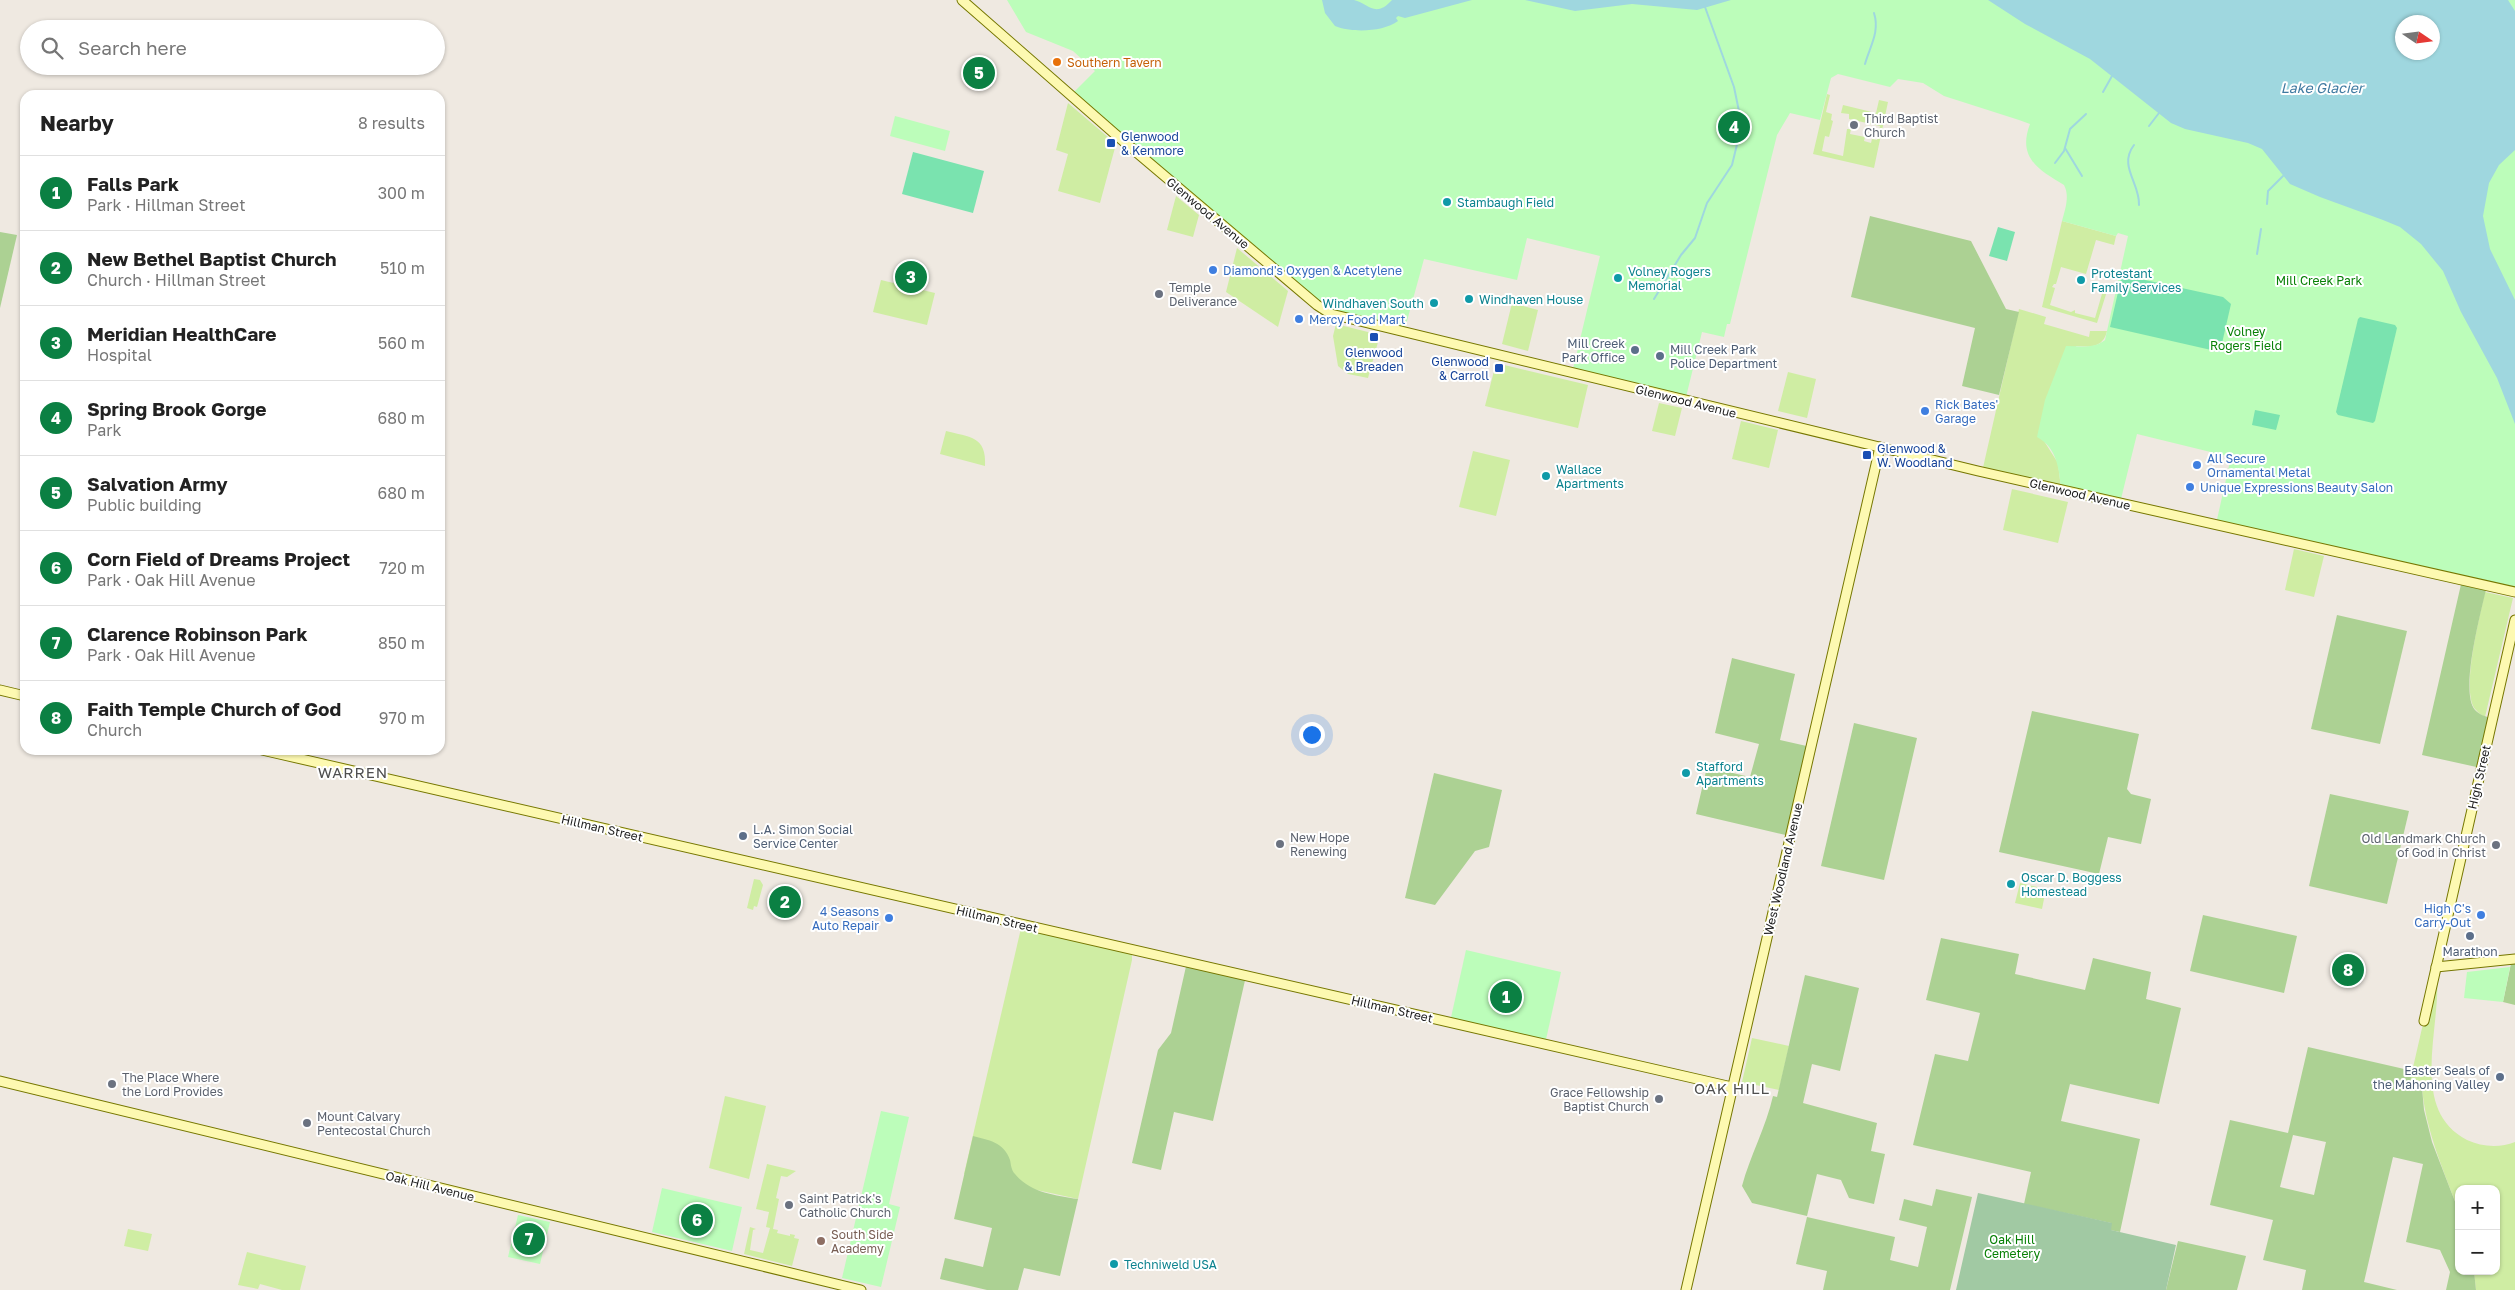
<!DOCTYPE html>
<meta charset="utf-8">
<style>
:root{--surface:#fff;--page:#f6f6f6;--text:#222;--muted:#767676;--line:#e0e0e0;--accent:#0b8043}
body{margin:0;font-family:"Golos Text",sans-serif;background:var(--page);color:var(--text)}
.controls{position:absolute;right:15px;bottom:15px;display:grid;overflow:hidden;border-radius:10px;box-shadow:0 1px 4px #0004}
.controls button{width:45px;height:45px;display:grid;place-items:center;padding:0;border:0;border-bottom:1px solid var(--line);background:var(--surface);color:var(--text);font:25px sans-serif}
.compass{position:absolute;left:2395px;top:15px;width:45px;height:45px;border-radius:50%;background:var(--surface);box-shadow:0 1px 4px #0004;rotate:103deg}
.you{position:absolute;left:1311px;top:734px;width:18px;height:18px;margin:-12px;border:4px solid #fff;border-radius:50%;background:#1a73e8;box-shadow:0 0 0 8px #1a73e833}
.badge{display:grid;place-items:center;width:32px;height:32px;border-radius:50%;background:var(--accent);color:#fff;font-size:16px;font-weight:700}
.pin{position:absolute;translate:-50% -50%;border:2px solid #fff;box-shadow:0 1px 5px #0006}
.list{margin:0;padding:0;list-style:none}
h2{display:flex;justify-content:space-between;align-items:center;height:65px;margin:0;padding:0 20px;font-size:21px}
h2 small{font-size:16px;font-weight:400;color:var(--muted)}
.list li{display:grid;grid-template-columns:32px 1fr auto;gap:15px;align-items:center;box-sizing:border-box;height:75px;padding:0 20px;border-top:1px solid var(--line)}
.list b{display:block;font-size:19px;white-space:nowrap}
.list p{margin:0;font-size:16px;white-space:nowrap;color:var(--muted)}
.list em{font-size:16px;font-style:normal;color:var(--muted)}
.icon{flex:none;width:28px;height:28px;fill:none;stroke:currentColor;stroke-width:2;stroke-linecap:round;stroke-linejoin:round}
.map{position:relative;flex:none;width:2515px;height:1290px;overflow:hidden}
.search{position:absolute;background:var(--surface);box-shadow:0 1px 4px #0004;left:20px;top:20px;width:425px;height:55px;display:flex;align-items:center;gap:12px;box-sizing:border-box;padding:0 18px;border-radius:28px;color:var(--muted);font-size:19px}
.panel{position:absolute;background:var(--surface);box-shadow:0 1px 4px #0004;left:20px;top:90px;width:425px;height:665px;border-radius:15px}
.map>svg:first-child{display:block}
.grass{fill:#cfeda3}
.forest{fill:#acd193;fill-rule:evenodd}
.cemetery{fill:#a1c9a3}
.park{fill:#bcfdba;fill-rule:evenodd}
.pitch{fill:#7ae3af}
.water{fill:#9fd7df;fill-rule:evenodd}
.lines{fill:none;stroke-linecap:round;stroke-linejoin:round}
.stream{stroke:#9fd7df;stroke-width:2}
.secondary-casing{stroke:#767700;stroke-width:11}
.secondary{stroke:#fdf9b1;stroke-width:9}
.food-dot{fill:#e8710a;stroke:#fff;stroke-width:2}
.worship-dot{fill:#6b7280;stroke:#fff;stroke-width:2}
.transit-dot{fill:#1a4fb4;stroke:#fff;stroke-width:2}
.culture-dot{fill:#0f9aa8;stroke:#fff;stroke-width:2}
.shop-dot{fill:#3f7fe0;stroke:#fff;stroke-width:2}
.service-dot{fill:#5c6f8a;stroke:#fff;stroke-width:2}
.education-dot{fill:#8d6e63;stroke:#fff;stroke-width:2}
.labels{text-anchor:middle;dominant-baseline:central;stroke-width:4;stroke-linejoin:round;paint-order:stroke}
.food-label{font-size:12px;fill:#c56008;stroke:#fff;text-anchor:start}
.worship-label{font-size:12px;fill:#5b616d;stroke:#fff;text-anchor:start}
.transit-label{font-size:12px;fill:#164399;stroke:#fff;text-anchor:start}
.culture-label{font-size:12px;fill:#0d838f;stroke:#fff;text-anchor:start}
.street-label{font-size:12px;fill:#1c1c1c;stroke:#fff}
.shop-label{font-size:12px;fill:#366cbe;stroke:#fff;text-anchor:start}
.park-label{font-size:12px;fill:#078005;stroke:#fff}
.service-label{font-size:12px;fill:#4e5e75;stroke:#fff;text-anchor:end}
.education-label{font-size:12px;fill:#785e54;stroke:#fff;text-anchor:start}
.water-label{font-size:14px;font-style:italic;fill:#3f7aa1;stroke:#fff}
.quarter-label{font-size:15px;letter-spacing:1px;fill:#4f4f4f;stroke:#fff}
</style>
<div class="map">
<svg width="2515" height="1290" viewBox="0 0 2515 1290">
<rect width="100%" height="100%" fill="#efe9e1"/>
<g class="grass">
<polygon points="1827,94 1830,95 1826,112 1832,114 1831,120 1833,121 1829,137 1825,136 1822,151 1843,156 1847,129 1851,129 1850,134 1865,137 1864,141 1871,143 1872,139 1877,140 1880,126 1849,119 1849,114 1841,113 1843,105 1876,113 1879,100 1888,102 1874,168 1813,154"/>
<polygon points="1068,103 1116,144 1100,203 1058,191 1068,154 1056,150"/>
<polygon points="1176,196 1199,215 1193,237 1167,230"/>
<polygon points="2062,221 2116,236 2114,245 2096,240 2086,274 2061,267 2056,284 2054,284 2052,287 2055,288 2050,305 2071,312 2075,310 2075,313 2095,318 2104,287 2108,288 2097,323 2042,307"/>
<polygon points="1237,248 1288,291 1278,327 1226,292"/>
<polygon points="881,280 935,293 927,325 873,312"/>
<polygon points="1512,303 1538,310 1528,351 1502,344"/>
<path d="M2019 309 2046 317 2044 324 2089 337 2090 331H2107C2103 348 2091 347 2076 346L2044 441 2058 463 2061 489 1982 472Z"/>
<polygon points="1336,324 1380,335 1368,378 1348,374 1338,366 1333,336"/>
<polygon points="1496,363 1588,385 1578,428 1485,406"/>
<polygon points="1788,372 1816,379 1807,418 1778,411"/>
<polygon points="1659,403 1682,408 1675,436 1652,431"/>
<polygon points="1741,421 1778,430 1769,468 1732,459"/>
<path d="M946 431C969 437 987 436 985 466L940 454Z"/>
<polygon points="1473,451 1510,460 1496,516 1459,507"/>
<polygon points="2012,489 2068,502 2058,543 2003,530"/>
<polygon points="2294,549 2324,556 2314,597 2285,590"/>
<path d="M2485 592 2513 598 2485 717C2482 715 2478 713 2476 710 2460 693 2480 615 2485 592Z"/>
<polygon points="754,879 760,880 763,885 757,907 754,906 753,910 747,908"/>
<polygon points="2020,883 2046,889 2042,909 2015,903"/>
<polygon points="1022,924 1132,950 1132,960 1078,1199 964,1174"/>
<path d="M2436 967C2445 1020 2405 1108 2467 1140 2482 1147 2500 1148 2515 1142V1290H2476L2474 1271H2496V1189H2459V1212C2444 1171 2426 1132 2422 1088L2409 1085Z"/>
<polygon points="1752,1038 1789,1046 1779,1090 1742,1082"/>
<polygon points="725,1096 766,1106 749,1179 709,1168"/>
<polygon points="767,1164 796,1171 787,1177 781,1176 776,1198 779,1199 773,1229 778,1230 777,1233 790,1236 790,1234 795,1235 794,1238 799,1239 792,1266 744,1254 750,1227 756,1229 753,1230 750,1250 763,1253 770,1228 766,1227 769,1212 756,1209"/>
<polygon points="128,1229 152,1234 148,1251 124,1246"/>
<polygon points="247,1252 306,1266 300,1290 282,1290 260,1284 258,1289 238,1285"/>
</g>
<g class="forest">
<polygon points="1870,216 1971,241 2006,309 2019,312 1999,395 1962,386 1975,328 1851,297"/>
<polygon points="0,232 17,235 0,308"/>
<path d="M2462 580 2487 585C2482 609 2459 691 2475 710 2480 715 2486 717 2492 718L2481 768 2422 755Z"/>
<polygon points="2337,615 2407,631 2380,744 2311,729"/>
<polygon points="1732,658 1795,674 1780,740 1811,747 1790,836 1696,814 1707,767 1750,777 1759,744 1715,733"/>
<polygon points="2032,711 2139,734 2127,789 2131,794 2151,799 2141,844 2108,837 2099,874 1999,852"/>
<polygon points="1854,723 1917,738 1884,880 1821,866"/>
<polygon points="1434,773 1502,790 1489,847 1475,851 1435,905 1405,898"/>
<polygon points="2330,794 2409,811 2387,904 2309,886"/>
<polygon points="2203,915 2297,936 2284,993 2190,971"/>
<polygon points="1941,938 2019,954 2015,974 2085,990 2093,958 2151,972 2146,999 2181,1008 2159,1104 2070,1084 2061,1121 2140,1139 2120,1232 2110,1230 2111,1223 2024,1204 2031,1172 1913,1145 1935,1054 1968,1061 1980,1013 1926,1000"/>
<polygon points="2512,959 2515,959 2515,1005 2503,1002"/>
<polygon points="1187,962 1246,976 1213,1121 1174,1112 1161,1170 1132,1163 1158,1050 1171,1033"/>
<path d="M1805 975 1859 988 1840 1071 1812 1064 1803 1103 1877 1123 1871 1151 1885 1154 1874 1204 1849 1198 1841 1180 1817 1174 1807 1216 1752 1203 1742 1186C1750 1156 1766 1127 1773 1096L1777 1097Z"/>
<path d="M2308 1047 2413 1071 2409 1085 2422 1088 2424 1110 2432 1142 2459 1212V1271H2474L2476 1290H2446L2450 1272 2440 1250 2406 1242 2423 1164 2393 1157 2364 1282 2397 1290H2302L2306 1270 2263 1260 2273 1220 2210 1205 2230 1120 2288 1133ZM2293 1135 2326 1142 2314 1195 2280 1187Z"/>
<path d="M973 1136C988 1140 1004 1142 1010 1160 1011 1164 1011 1170 1015 1174 1031 1193 1055 1195 1078 1199L1060 1276 1024 1268 1018 1290H987L940 1279 945 1258 983 1267 992 1228 954 1219Z"/>
<polygon points="1936,1189 1972,1197 1950,1290 1823,1290 1827,1271 1796,1264 1807,1217 1895,1237 1890,1260 1918,1267 1927,1227 1899,1220 1904,1199 1932,1206"/>
<polygon points="2178,1241 2246,1256 2237,1290 2166,1290"/>
</g>
<polygon class="cemetery" points="1978,1193 2112,1223 2111,1230 2176,1245 2166,1290 1956,1290"/>
<g class="park">
<path d="M1007 0H2515V592L2216 524 2231 457 2137 434 2120 503 2061 489C2059 468 2057 448 2037 437L2045 400 2066 346C2080 346 2094 349 2105 340L2128 236 2118 233 2116 236 2062 221C2065 210 2070 196 2064 185 2039 170 2017 158 2030 124L2019 120 1944 96 1923 83 1898 79 1890 87 1838 74 1831 78 1820 120 1790 113 1777 135 1730 324H1727L1724 337 1702 332 1685 401 1572 373 1600 256 1527 238 1517 280 1424 259 1404 332 1337 316 1071 95 1095 71 1073 51 1026 32ZM2402 22H2432V52H2402Z"/>
<polygon points="895,116 950,131 945,151 890,136"/>
<polygon points="1466,950 1561,972 1545,1044 1450,1022"/>
<polygon points="2510,967 2503,1002 2464,998 2467,972"/>
<polygon points="881,1111 909,1117 889,1204 900,1207 881,1287 842,1278"/>
<polygon points="662,1188 742,1207 732,1251 652,1232"/>
<polygon points="518,1215 550,1222 540,1264 508,1257"/>
</g>
<g class="pitch">
<polygon points="913,152 984,171 973,213 902,194"/>
<polygon points="1998,227 2015,232 2007,261 1989,256"/>
<polygon points="2122,275 2223,297 2231,304 2220,352 2110,327"/>
<polygon points="2360,317 2395,325 2397,328 2375,421 2373,423 2338,415 2336,412 2358,319"/>
<polygon points="2255,410 2280,415 2276,430 2252,425"/>
</g>
<g class="water">
<path d="M1322 0C1332 0 1344 0 1354 0 1368 3 1375 19 1392 0H1472L1405 18 1398 16 1396 18 1398 21C1383 32 1352 33 1335 26L1325 13Z"/>
<polygon points="1525,0 1731,0 1697,10 1632,4 1575,11"/>
<path d="M1988 0H2508L2515 11V150L2499 165 2489 183 2483 216 2490 249 2515 300V424L2497 378 2461 312 2443 271 2421 244 2400 227 2383 220 2320 197 2290 184 2262 149 2248 143 2185 129 2171 123 2090 59 2025 24ZM2402 22H2432V52H2402Z"/>
</g>
<g class="lines">
<g class="stream">
<path d="M1865 64C1870 46 1880 32 1874 13"/>
<polyline points="2103,92 2112,76"/>
<polyline points="2149,126 2159,113"/>
<path d="M2134 145C2118 166 2140 183 2139 205"/>
<polyline points="2065,148 2082,176"/>
<polyline points="2055,163 2064,151 2070,129 2086,114"/>
<polyline points="2267,204 2268,191 2283,176"/>
<polyline points="2257,254 2261,229"/>
<polyline points="1654,299 1681,255 1695,238 1707,203 1732,165 1740,132 1741,121 1734,87 1705,7"/>
</g>
<defs>
<g id="secondary">
<polyline points="962,0 1115,134 1317,305 1331,314 1978,471 2515,592"/>
<polyline points="0,690 25,696"/>
<polyline points="262,750 1732,1087"/>
<polyline points="2436,967 2515,959"/>
<polyline points="2424,1021 2515,620"/>
<polyline points="0,1081 861,1290"/>
<polyline points="1686,1290 1880,447"/>
</g>
</defs>
<use href="#secondary" class="secondary-casing"/>
<use href="#secondary" class="secondary"/>
</g>
<circle class="food-dot" cx="1057" cy="62" r="5"/>
<g class="worship-dot">
<circle cx="1854" cy="125" r="5"/>
<circle cx="1159" cy="294" r="5"/>
<circle cx="1280" cy="844" r="5"/>
<circle cx="2496" cy="845" r="5"/>
<circle cx="112" cy="1084" r="5"/>
<circle cx="1659" cy="1099" r="5"/>
<circle cx="307" cy="1123" r="5"/>
<circle cx="789" cy="1205" r="5"/>
</g>
<g class="transit-dot">
<rect x="1106" y="138" width="10" height="10" rx="2.5"/>
<rect x="1369" y="332" width="10" height="10" rx="2.5"/>
<rect x="1494" y="363" width="10" height="10" rx="2.5"/>
<rect x="1862" y="450" width="10" height="10" rx="2.5"/>
</g>
<g class="culture-dot">
<circle cx="1447" cy="202" r="5"/>
<circle cx="1618" cy="278" r="5"/>
<circle cx="2081" cy="280" r="5"/>
<circle cx="1469" cy="299" r="5"/>
<circle cx="1434" cy="303" r="5"/>
<circle cx="1546" cy="476" r="5"/>
<circle cx="1686" cy="773" r="5"/>
<circle cx="2011" cy="884" r="5"/>
<circle cx="1114" cy="1264" r="5"/>
</g>
<g class="shop-dot">
<circle cx="1213" cy="270" r="5"/>
<circle cx="1299" cy="319" r="5"/>
<circle cx="1925" cy="411" r="5"/>
<circle cx="2197" cy="465" r="5"/>
<circle cx="2190" cy="487" r="5"/>
<circle cx="2481" cy="915" r="5"/>
<circle cx="889" cy="918" r="5"/>
</g>
<g class="service-dot">
<circle cx="1635" cy="350" r="5"/>
<circle cx="1660" cy="356" r="5"/>
<circle cx="743" cy="836" r="5"/>
<circle cx="2470" cy="936" r="5"/>
<circle cx="2500" cy="1077" r="5"/>
</g>
<circle class="education-dot" cx="821" cy="1241" r="5"/>
<g class="labels">
<g class="food-label">
<text x="1067" y="62">Southern Tavern</text>
</g>
<g class="worship-label">
<text x="1864" y="118">Third Baptist<tspan x="1864" dy="14">Church</tspan></text>
<text x="1169" y="287">Temple<tspan x="1169" dy="14">Deliverance</tspan></text>
<text x="1290" y="837">New Hope<tspan x="1290" dy="14">Renewing</tspan></text>
<text x="2486" y="838" text-anchor="end">Old Landmark Church<tspan x="2486" dy="14">of God in Christ</tspan></text>
<text x="122" y="1077">The Place Where<tspan x="122" dy="14">the Lord Provides</tspan></text>
<text x="1649" y="1092" text-anchor="end">Grace Fellowship<tspan x="1649" dy="14">Baptist Church</tspan></text>
<text x="317" y="1116">Mount Calvary<tspan x="317" dy="14">Pentecostal Church</tspan></text>
<text x="799" y="1198">Saint Patrick's<tspan x="799" dy="14">Catholic Church</tspan></text>
</g>
<g class="transit-label">
<text x="1121" y="136">Glenwood<tspan x="1121" dy="14">&amp; Kenmore</tspan></text>
<text x="1374" y="352" text-anchor="middle">Glenwood<tspan x="1374" dy="14">&amp; Breaden</tspan></text>
<text x="1489" y="361" text-anchor="end">Glenwood<tspan x="1489" dy="14">&amp; Carroll</tspan></text>
<text x="1877" y="448">Glenwood &amp;<tspan x="1877" dy="14">W. Woodland</tspan></text>
</g>
<g class="culture-label">
<text x="1457" y="202">Stambaugh Field</text>
<text x="1628" y="271">Volney Rogers<tspan x="1628" dy="14">Memorial</tspan></text>
<text x="2091" y="273">Protestant<tspan x="2091" dy="14">Family Services</tspan></text>
<text x="1479" y="299">Windhaven House</text>
<text x="1424" y="303" text-anchor="end">Windhaven South</text>
<text x="1556" y="469">Wallace<tspan x="1556" dy="14">Apartments</tspan></text>
<text x="1696" y="766">Stafford<tspan x="1696" dy="14">Apartments</tspan></text>
<text x="2021" y="877">Oscar D. Boggess<tspan x="2021" dy="14">Homestead</tspan></text>
<text x="1124" y="1264">Techniweld USA</text>
</g>
<g class="street-label">
<text transform="translate(1208 213) rotate(40)">Glenwood Avenue</text>
<text transform="translate(1686 401) rotate(14)">Glenwood Avenue</text>
<text transform="translate(2080 494) rotate(13)">Glenwood Avenue</text>
<text transform="translate(2479 777) rotate(-77)">High Street</text>
<text transform="translate(602 828) rotate(13)">Hillman Street</text>
<text transform="translate(1783 869) rotate(-77)">West Woodland Avenue</text>
<text transform="translate(997 919) rotate(13)">Hillman Street</text>
<text transform="translate(1392 1009) rotate(13)">Hillman Street</text>
<text transform="translate(430 1186) rotate(14)">Oak Hill Avenue</text>
</g>
<g class="shop-label">
<text x="1223" y="270">Diamond's Oxygen &amp; Acetylene</text>
<text x="1309" y="319">Mercy Food Mart</text>
<text x="1935" y="404">Rick Bates'<tspan x="1935" dy="14">Garage</tspan></text>
<text x="2207" y="458">All Secure<tspan x="2207" dy="14">Ornamental Metal</tspan></text>
<text x="2200" y="487">Unique Expressions Beauty Salon</text>
<text x="2471" y="908" text-anchor="end">High C's<tspan x="2471" dy="14">Carry-Out</tspan></text>
<text x="879" y="911" text-anchor="end">4 Seasons<tspan x="879" dy="14">Auto Repair</tspan></text>
</g>
<g class="park-label">
<text x="2319" y="280">Mill Creek Park</text>
<text x="2246" y="331">Volney<tspan x="2246" dy="14">Rogers Field</tspan></text>
<text x="2012" y="1239">Oak Hill<tspan x="2012" dy="14">Cemetery</tspan></text>
</g>
<g class="service-label">
<text x="1625" y="343">Mill Creek<tspan x="1625" dy="14">Park Office</tspan></text>
<text x="1670" y="349" text-anchor="start">Mill Creek Park<tspan x="1670" dy="14">Police Department</tspan></text>
<text x="753" y="829" text-anchor="start">L.A. Simon Social<tspan x="753" dy="14">Service Center</tspan></text>
<text x="2470" y="951" text-anchor="middle">Marathon</text>
<text x="2490" y="1070">Easter Seals of<tspan x="2490" dy="14">the Mahoning Valley</tspan></text>
</g>
<g class="education-label">
<text x="831" y="1234">South Side<tspan x="831" dy="14">Academy</tspan></text>
</g>
<g class="water-label">
<text x="2322" y="87">Lake Glacier</text>
</g>
<g class="quarter-label">
<text x="353" y="772">WARREN</text>
<text x="1732" y="1088">OAK HILL</text>
</g>
</g>
</svg>
<div class="controls">
<button>+</button>
<button>−</button>
</div>
<svg class="compass" viewBox="-18 -18 36 36"><path d="M0-13l5 13h-10z" fill="#e53935"/><path d="M0 13l5-13h-10z" fill="#767676"/></svg>
<div class="you"></div>
<div class="pin badge" style="left:1506px;top:997px">1</div>
<div class="pin badge" style="left:785px;top:902px">2</div>
<div class="pin badge" style="left:911px;top:277px">3</div>
<div class="pin badge" style="left:1734px;top:127px">4</div>
<div class="pin badge" style="left:979px;top:73px">5</div>
<div class="pin badge" style="left:697px;top:1220px">6</div>
<div class="pin badge" style="left:529px;top:1239px">7</div>
<div class="pin badge" style="left:2348px;top:970px">8</div>
<div class="search"><svg class="icon" aria-label="search" viewBox="0 0 24 24"><circle cx="10" cy="10" r="6"/><path d="M15 15l6 6"/></svg>Search here</div>
<section class="panel">
<h2>Nearby<small>8 results</small></h2>
<ul class="list">
<li><span class="badge">1</span><div><b>Falls Park</b><p>Park · Hillman Street</p></div><em>300 m</em></li>
<li><span class="badge">2</span><div><b>New Bethel Baptist Church</b><p>Church · Hillman Street</p></div><em>510 m</em></li>
<li><span class="badge">3</span><div><b>Meridian HealthCare</b><p>Hospital</p></div><em>560 m</em></li>
<li><span class="badge">4</span><div><b>Spring Brook Gorge</b><p>Park</p></div><em>680 m</em></li>
<li><span class="badge">5</span><div><b>Salvation Army</b><p>Public building</p></div><em>680 m</em></li>
<li><span class="badge">6</span><div><b>Corn Field of Dreams Project</b><p>Park · Oak Hill Avenue</p></div><em>720 m</em></li>
<li><span class="badge">7</span><div><b>Clarence Robinson Park</b><p>Park · Oak Hill Avenue</p></div><em>850 m</em></li>
<li><span class="badge">8</span><div><b>Faith Temple Church of God</b><p>Church</p></div><em>970 m</em></li>
</ul>
</section>
</div>
